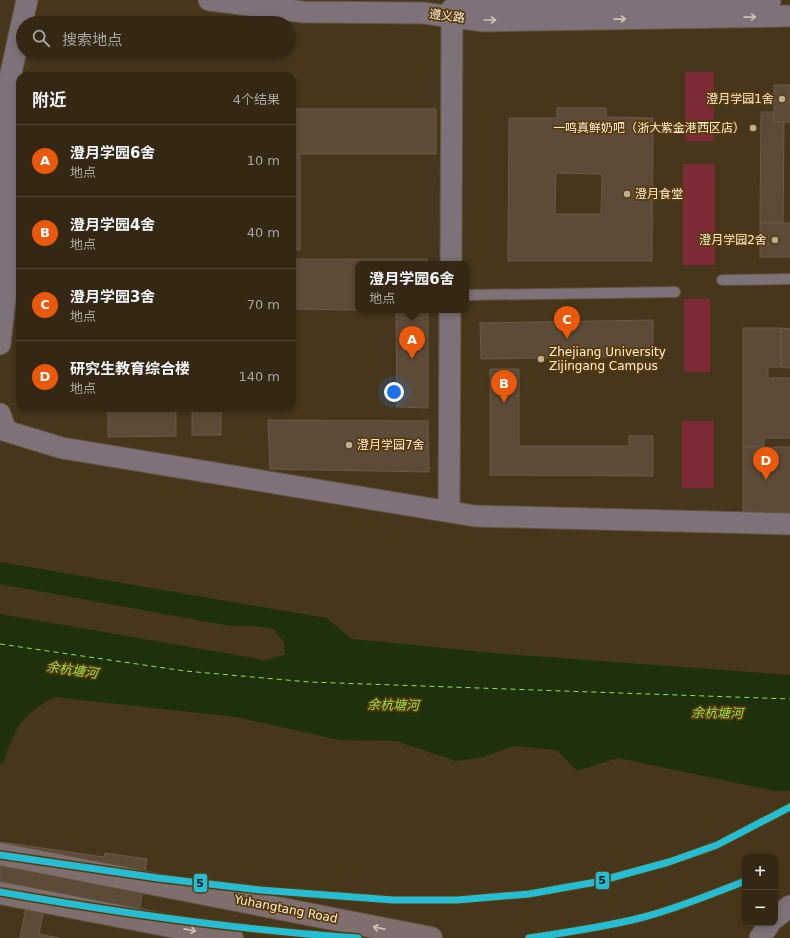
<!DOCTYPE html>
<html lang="zh">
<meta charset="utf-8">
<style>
:root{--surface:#342814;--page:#3f3422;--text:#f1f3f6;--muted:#a9a6a0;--line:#4e4434;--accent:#ea580c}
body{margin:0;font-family:"DejaVu Sans","Noto Sans SC",sans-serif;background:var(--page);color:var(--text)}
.controls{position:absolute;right:12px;bottom:12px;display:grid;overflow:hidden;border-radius:8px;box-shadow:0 2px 6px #0003}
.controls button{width:36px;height:36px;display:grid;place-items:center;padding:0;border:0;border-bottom:1px solid var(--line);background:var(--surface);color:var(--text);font:20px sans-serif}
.you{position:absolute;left:394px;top:392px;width:14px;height:14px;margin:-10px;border:3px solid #fff;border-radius:50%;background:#1a73e8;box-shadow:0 0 0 6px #1a73e833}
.badge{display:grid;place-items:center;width:26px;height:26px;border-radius:50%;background:var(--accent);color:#fff;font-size:13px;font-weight:700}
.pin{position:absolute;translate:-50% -33px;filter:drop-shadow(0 1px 2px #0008)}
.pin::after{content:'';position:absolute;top:21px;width:14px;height:12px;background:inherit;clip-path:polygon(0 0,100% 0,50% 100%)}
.popup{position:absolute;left:355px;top:261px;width:114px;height:52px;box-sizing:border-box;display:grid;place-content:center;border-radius:8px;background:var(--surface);filter:drop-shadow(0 1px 3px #0005);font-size:13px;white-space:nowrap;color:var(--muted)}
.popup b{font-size:15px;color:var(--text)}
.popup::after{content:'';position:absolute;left:50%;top:100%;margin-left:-8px;border:8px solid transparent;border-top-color:var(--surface)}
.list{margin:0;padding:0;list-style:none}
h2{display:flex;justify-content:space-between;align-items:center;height:52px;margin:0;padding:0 16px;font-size:17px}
h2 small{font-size:13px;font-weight:400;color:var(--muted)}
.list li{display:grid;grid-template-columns:26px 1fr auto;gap:12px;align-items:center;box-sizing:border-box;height:72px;padding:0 16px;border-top:1px solid var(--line)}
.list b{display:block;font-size:15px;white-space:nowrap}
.list p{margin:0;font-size:13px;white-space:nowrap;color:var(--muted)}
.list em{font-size:13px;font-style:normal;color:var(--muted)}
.icon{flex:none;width:22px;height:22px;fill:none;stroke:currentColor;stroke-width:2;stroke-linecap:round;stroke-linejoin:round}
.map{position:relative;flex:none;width:790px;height:938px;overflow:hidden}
.search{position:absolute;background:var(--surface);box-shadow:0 2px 6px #0003;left:16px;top:16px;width:280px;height:44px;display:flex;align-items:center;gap:10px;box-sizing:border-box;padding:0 14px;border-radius:22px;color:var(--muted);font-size:15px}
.panel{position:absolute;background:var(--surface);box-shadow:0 2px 6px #0003;left:16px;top:72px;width:280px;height:340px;border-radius:12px}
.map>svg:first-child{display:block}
.green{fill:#7c2a34}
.water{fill:#1f310c}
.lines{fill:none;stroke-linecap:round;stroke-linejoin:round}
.ferry{stroke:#92e354;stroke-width:1;stroke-dasharray:5 4;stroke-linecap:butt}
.building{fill:#5c4b38;stroke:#6c5a46;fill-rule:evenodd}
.lane-casing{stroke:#60533d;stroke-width:12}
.street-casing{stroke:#60533d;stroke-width:23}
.primary-casing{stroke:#60533d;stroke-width:24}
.lane{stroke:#7f7179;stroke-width:10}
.street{stroke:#7f7179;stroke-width:21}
.primary{stroke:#7e6f6e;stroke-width:22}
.metro-1-casing{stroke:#583a09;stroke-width:10}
.metro-1{stroke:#24bdd3;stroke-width:7}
.oneway{stroke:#d0c2b9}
.oneway2{stroke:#d0c2b6}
.poi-dot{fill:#bcae98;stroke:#583a09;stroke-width:1.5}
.labels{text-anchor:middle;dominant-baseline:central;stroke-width:3.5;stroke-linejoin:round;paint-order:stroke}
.street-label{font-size:12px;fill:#fceedc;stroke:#583a09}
.poi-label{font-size:12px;fill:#fceedc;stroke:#583a09;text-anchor:end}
.water-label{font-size:13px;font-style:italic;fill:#92e354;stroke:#583a09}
.line-badge{stroke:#583a09;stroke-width:1.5}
.pale-badge-label{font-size:11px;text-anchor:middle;font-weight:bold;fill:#111}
</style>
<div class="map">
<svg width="790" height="938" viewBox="0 0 790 938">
<rect width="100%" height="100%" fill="#46361b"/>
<g class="green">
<rect x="685" y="72" width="29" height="69"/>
<rect x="683" y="164" width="32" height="101"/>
<rect x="684" y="299" width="26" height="73"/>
<rect x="682" y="421" width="32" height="67"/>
</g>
<path class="water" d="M0 562 326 618 352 639 504 654 790 675V791H775L618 758 577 771 557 750 513 746 484 757 456 761 396 741 340 740 236 717 54 697C20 716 15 728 3 764L0 763V614L264 660 285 655 284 643 274 629 255 626H230L0 584Z"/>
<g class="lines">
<polyline class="ferry" points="0,644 185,671 309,682 790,699"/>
</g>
<g class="building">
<rect x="774" y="85" width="16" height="37"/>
<path d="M557 108H606V117L653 118 652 261H508L509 118H557ZM556 173 602 174 601 214H555Z"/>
<polygon points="292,109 436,109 436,154 300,154 300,250 292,250"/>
<polygon points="761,112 774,112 774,122 784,122 783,223 760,223"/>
<rect x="760" y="223" width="30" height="34"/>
<polygon points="292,259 427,259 427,264 358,264 358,310 292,309"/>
<polygon points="396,310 428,310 428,408 397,407"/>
<polygon points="653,320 653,356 481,359 480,323"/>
<polygon points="743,328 781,328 781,367 768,367 768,378 790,378 790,438 764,438 764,447 743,447"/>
<polygon points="781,328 790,329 790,368 781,367"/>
<polygon points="490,369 519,369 519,446 629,446 629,436 653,436 653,476 490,475"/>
<polygon points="108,408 176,408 176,436 108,437"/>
<rect x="192" y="408" width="29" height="27"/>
<polygon points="268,420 428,421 429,472 270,469"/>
<polygon points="743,447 790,447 790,513 743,512"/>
<polygon points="0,842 104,857 105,853 147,859 137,929 44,909 39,934 59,938 20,938 26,907 0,903"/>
</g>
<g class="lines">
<defs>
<g id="lane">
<polyline points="722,280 790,279"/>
<polyline points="466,295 675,292"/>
</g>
<g id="street">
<polyline points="209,0 303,12 423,13 484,21 790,16"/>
<polyline points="452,9 483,5 770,2"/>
<polyline points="451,264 452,17"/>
<polyline points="0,344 6,292 9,82 27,0"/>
<polyline points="0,414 6,431 62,448 475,516 790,524"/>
<polyline points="449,511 450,310"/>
<polyline points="775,918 790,906"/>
<polyline points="760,938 770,923"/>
</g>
<g id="primary">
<polyline points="0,854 431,938"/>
<polyline points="0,893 232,938"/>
</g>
</defs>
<use href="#lane" class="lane-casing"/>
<use href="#street" class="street-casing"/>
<use href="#primary" class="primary-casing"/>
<use href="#lane" class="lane"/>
<use href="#street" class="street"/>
<use href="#primary" class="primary"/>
<defs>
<g id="metro-1">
<polyline points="0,855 158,878 260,890 393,900 457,900 529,894 596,882 669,862 717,845 790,807"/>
<path d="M0 892C119 913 237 930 358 938"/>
<path d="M529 938C568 932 606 927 644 917 678 908 712 894 745 881"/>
</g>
</defs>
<use href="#metro-1" class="metro-1-casing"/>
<use href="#metro-1" class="metro-1"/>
</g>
<defs><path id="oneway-shaft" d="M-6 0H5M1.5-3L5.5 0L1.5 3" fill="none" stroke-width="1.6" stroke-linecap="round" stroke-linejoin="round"/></defs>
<g class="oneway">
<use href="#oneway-shaft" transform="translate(750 17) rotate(-1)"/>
<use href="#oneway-shaft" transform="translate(620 19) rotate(-1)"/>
<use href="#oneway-shaft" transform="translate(490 20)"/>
</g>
<g class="oneway2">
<use href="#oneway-shaft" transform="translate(379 928) rotate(-169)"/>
<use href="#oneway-shaft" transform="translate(190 930) rotate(11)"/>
</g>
<g class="poi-dot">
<circle cx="782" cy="99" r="4"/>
<circle cx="753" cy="128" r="4"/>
<circle cx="627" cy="194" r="4"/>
<circle cx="775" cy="240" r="4"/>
<circle cx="541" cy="359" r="4"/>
<circle cx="349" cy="445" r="4"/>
</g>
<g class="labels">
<g class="street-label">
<text transform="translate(447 16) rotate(7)">遵义路</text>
<text transform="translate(286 909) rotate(11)">Yuhangtang Road</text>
</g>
<g class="poi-label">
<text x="774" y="99">澄月学园1舍</text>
<text x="745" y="128">一鸣真鲜奶吧（浙大紫金港西区店）</text>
<text x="635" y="194" text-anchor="start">澄月食堂</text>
<text x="767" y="240">澄月学园2舍</text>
<text x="549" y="352" text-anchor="start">Zhejiang University<tspan x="549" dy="14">Zijingang Campus</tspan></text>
<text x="357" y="445" text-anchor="start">澄月学园7舍</text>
</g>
<g class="water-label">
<text transform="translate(72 670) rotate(8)">余杭塘河</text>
<text transform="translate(393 705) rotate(1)">余杭塘河</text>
<text transform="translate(717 713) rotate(1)">余杭塘河</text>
</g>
</g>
<g class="line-badge">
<rect x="595" y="871" width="15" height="19" rx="4" fill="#24bdd3"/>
<rect x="193" y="873" width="15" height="20" rx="4" fill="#24bdd3"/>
</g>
<g class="pale-badge-label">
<text x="602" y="884">5</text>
<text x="200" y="887">5</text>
</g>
</svg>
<div class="controls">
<button>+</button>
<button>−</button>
</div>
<div class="you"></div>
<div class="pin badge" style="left:412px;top:359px">A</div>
<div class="popup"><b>澄月学园6舍</b>地点</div>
<div class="pin badge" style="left:504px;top:403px">B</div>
<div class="pin badge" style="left:567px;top:339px">C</div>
<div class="pin badge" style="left:766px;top:480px">D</div>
<div class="search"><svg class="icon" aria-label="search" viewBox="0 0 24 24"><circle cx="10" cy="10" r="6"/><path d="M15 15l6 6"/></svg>搜索地点</div>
<section class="panel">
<h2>附近<small>4个结果</small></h2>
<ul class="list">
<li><span class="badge">A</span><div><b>澄月学园6舍</b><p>地点</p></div><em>10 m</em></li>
<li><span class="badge">B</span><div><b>澄月学园4舍</b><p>地点</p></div><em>40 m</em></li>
<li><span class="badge">C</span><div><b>澄月学园3舍</b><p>地点</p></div><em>70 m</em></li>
<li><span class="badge">D</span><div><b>研究生教育综合楼</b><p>地点</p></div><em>140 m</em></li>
</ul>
</section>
</div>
